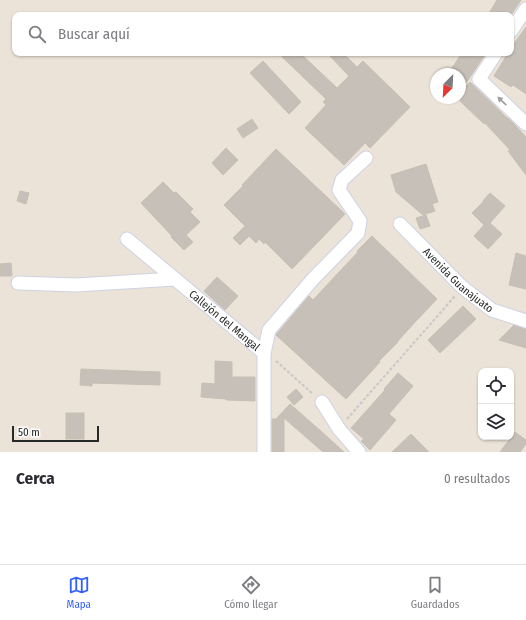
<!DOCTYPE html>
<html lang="es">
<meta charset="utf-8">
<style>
:root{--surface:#fff;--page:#f2f2f3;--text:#2b2b33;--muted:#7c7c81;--line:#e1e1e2;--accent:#325fff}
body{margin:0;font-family:"Fira Sans Condensed",sans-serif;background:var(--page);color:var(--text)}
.controls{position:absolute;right:12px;bottom:12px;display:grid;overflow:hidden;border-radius:8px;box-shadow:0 1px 3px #0004}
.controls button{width:36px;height:36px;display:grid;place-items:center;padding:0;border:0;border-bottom:1px solid var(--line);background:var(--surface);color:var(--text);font:20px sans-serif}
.compass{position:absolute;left:430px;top:68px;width:36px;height:36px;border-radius:50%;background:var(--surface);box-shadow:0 1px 3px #0004;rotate:204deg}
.scale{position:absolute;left:12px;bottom:10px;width:87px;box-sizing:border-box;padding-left:4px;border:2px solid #282828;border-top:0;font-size:11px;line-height:14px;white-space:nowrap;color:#282828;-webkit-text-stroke:3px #fff;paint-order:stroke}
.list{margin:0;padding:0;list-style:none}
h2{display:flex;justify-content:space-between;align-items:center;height:52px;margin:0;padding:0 16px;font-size:17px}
h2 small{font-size:13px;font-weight:400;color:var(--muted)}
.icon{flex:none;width:22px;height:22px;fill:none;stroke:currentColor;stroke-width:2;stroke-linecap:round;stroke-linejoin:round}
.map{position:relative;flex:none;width:526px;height:452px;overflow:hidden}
.search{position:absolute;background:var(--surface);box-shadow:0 1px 3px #0004;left:12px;right:12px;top:12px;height:44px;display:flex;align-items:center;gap:10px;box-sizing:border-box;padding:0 14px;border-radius:8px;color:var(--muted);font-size:15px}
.sheet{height:112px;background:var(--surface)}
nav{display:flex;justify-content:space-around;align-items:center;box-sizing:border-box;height:56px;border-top:1px solid var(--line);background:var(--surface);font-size:11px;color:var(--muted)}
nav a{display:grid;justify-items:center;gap:2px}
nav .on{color:var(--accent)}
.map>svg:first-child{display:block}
.building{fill:#c7c0b8;stroke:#c7bfb2}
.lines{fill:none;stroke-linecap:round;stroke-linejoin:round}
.street-casing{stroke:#ced2e3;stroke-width:15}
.path{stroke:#c7c7c7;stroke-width:2;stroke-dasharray:3 2;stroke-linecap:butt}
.street{stroke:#fff;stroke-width:13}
.oneway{fill:#9e9e9e}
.labels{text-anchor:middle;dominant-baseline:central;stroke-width:3;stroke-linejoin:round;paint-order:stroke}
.street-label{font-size:11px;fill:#282828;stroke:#fff}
</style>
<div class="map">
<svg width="526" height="452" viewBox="0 0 526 452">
<rect width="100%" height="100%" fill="#ece3d8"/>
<g class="building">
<polygon points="497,0 521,0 511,15 488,15"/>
<polygon points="526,27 526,94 513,85 511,87 494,76 508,53 511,53 511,48"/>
<polygon points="278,53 300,53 337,88 349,76 327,53 343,53 357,67 363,61 410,107 370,148 365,143 344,165 305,128 326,105 323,102 326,99"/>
<polygon points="462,53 486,53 460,92 460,74 448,74"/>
<polygon points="263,61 301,102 289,114 250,73"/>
<polygon points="470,82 507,118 508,118 513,123 526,137 526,175 508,151 510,150 485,123 484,124 460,101 460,92"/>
<polygon points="252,119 258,128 243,138 237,129"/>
<polygon points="226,148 238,160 223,175 212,163"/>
<polygon points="276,149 345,214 292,269 265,242 264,244 259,239 256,243 249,236 240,245 233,238 245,226 224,205 243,186 242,185"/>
<polygon points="426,164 438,202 432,204 435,211 423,215 396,192 391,175"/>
<polygon points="163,182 174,193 176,192 193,209 190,212 200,222 186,235 193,242 184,250 171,237 172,236 141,203"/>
<polygon points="20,191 29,193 26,204 17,201"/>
<polygon points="490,193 505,206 490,223 502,234 488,249 474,236 484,225 472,213 483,202 483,201"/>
<polygon points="426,215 430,226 420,229 416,218"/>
<polygon points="372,236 437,299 416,321 397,342 398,342 379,361 380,362 346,399 276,335 309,296 313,300 340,271 358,252 357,251"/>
<polygon points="516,253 526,256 526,289 509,285"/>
<polygon points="11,263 12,276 0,276 0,264"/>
<polygon points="217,277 238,296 225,310 204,291"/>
<polygon points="463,306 476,319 440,353 428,340"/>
<polygon points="514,325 526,329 526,348 499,340"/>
<polygon points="215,361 232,362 232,377 255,377 255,401 226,400 226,399 201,397 202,383 215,384"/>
<polygon points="81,369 160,372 160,385 92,383 92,386 80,385"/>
<polygon points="398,373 413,386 389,414 396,420 370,450 361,441 364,439 351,428 385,390 384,389"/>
<polygon points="296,389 303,397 294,405 287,397"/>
<polygon points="290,404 323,433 344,452 323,452 284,418 284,452 272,452 272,419 276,419"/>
<rect x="66" y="413" width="18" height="26"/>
<polygon points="515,432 526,440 526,444 520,452 500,452"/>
<polygon points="411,434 429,452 392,452"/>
</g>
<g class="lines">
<defs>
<g id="street">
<polyline points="511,31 526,9"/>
<polyline points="496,53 479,79 526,124"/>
<path id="s1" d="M400 224 462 287 492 310 526 321"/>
<path id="s2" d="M127 239 264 353"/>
<polyline points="18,283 76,285 175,279"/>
<polyline points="322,402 339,429 359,452"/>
<polyline points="264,452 264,353 269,330 313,279 358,233 360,221 339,190 342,180 366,158"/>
</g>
</defs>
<use href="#street" class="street-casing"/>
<g class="path">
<polyline points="276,361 313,394"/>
<polyline points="347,419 455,296"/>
</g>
<use href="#street" class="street"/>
</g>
<defs><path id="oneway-solid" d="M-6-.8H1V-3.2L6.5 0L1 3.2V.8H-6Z"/></defs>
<use class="oneway" href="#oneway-solid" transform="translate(502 101) rotate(-137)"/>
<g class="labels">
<g class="street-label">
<text stroke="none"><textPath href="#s1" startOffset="81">Avenida Guanajuato</textPath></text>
<text stroke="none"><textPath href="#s2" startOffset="127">Callejón del Mangal</textPath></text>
</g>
</g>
</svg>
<div class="controls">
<button><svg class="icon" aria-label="locate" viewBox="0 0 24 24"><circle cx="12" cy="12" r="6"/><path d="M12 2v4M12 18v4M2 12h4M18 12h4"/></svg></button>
<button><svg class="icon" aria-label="layers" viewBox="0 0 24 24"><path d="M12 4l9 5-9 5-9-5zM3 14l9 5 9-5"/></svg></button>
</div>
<svg class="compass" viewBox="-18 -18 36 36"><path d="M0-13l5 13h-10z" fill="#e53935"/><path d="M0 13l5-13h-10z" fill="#7c7c81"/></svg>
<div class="scale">50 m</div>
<div class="search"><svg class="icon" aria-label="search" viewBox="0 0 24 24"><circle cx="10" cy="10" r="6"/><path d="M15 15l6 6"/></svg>Buscar aquí</div>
</div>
<section class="sheet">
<h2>Cerca<small>0 resultados</small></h2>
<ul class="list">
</ul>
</section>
<nav>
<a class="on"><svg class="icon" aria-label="map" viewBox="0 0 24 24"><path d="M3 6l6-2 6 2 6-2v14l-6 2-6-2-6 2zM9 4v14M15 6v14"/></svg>Mapa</a>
<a><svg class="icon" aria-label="directions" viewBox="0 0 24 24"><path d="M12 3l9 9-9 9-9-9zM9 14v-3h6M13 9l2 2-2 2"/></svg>Cómo llegar</a>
<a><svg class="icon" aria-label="saved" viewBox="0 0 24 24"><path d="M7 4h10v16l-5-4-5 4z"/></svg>Guardados</a>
</nav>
